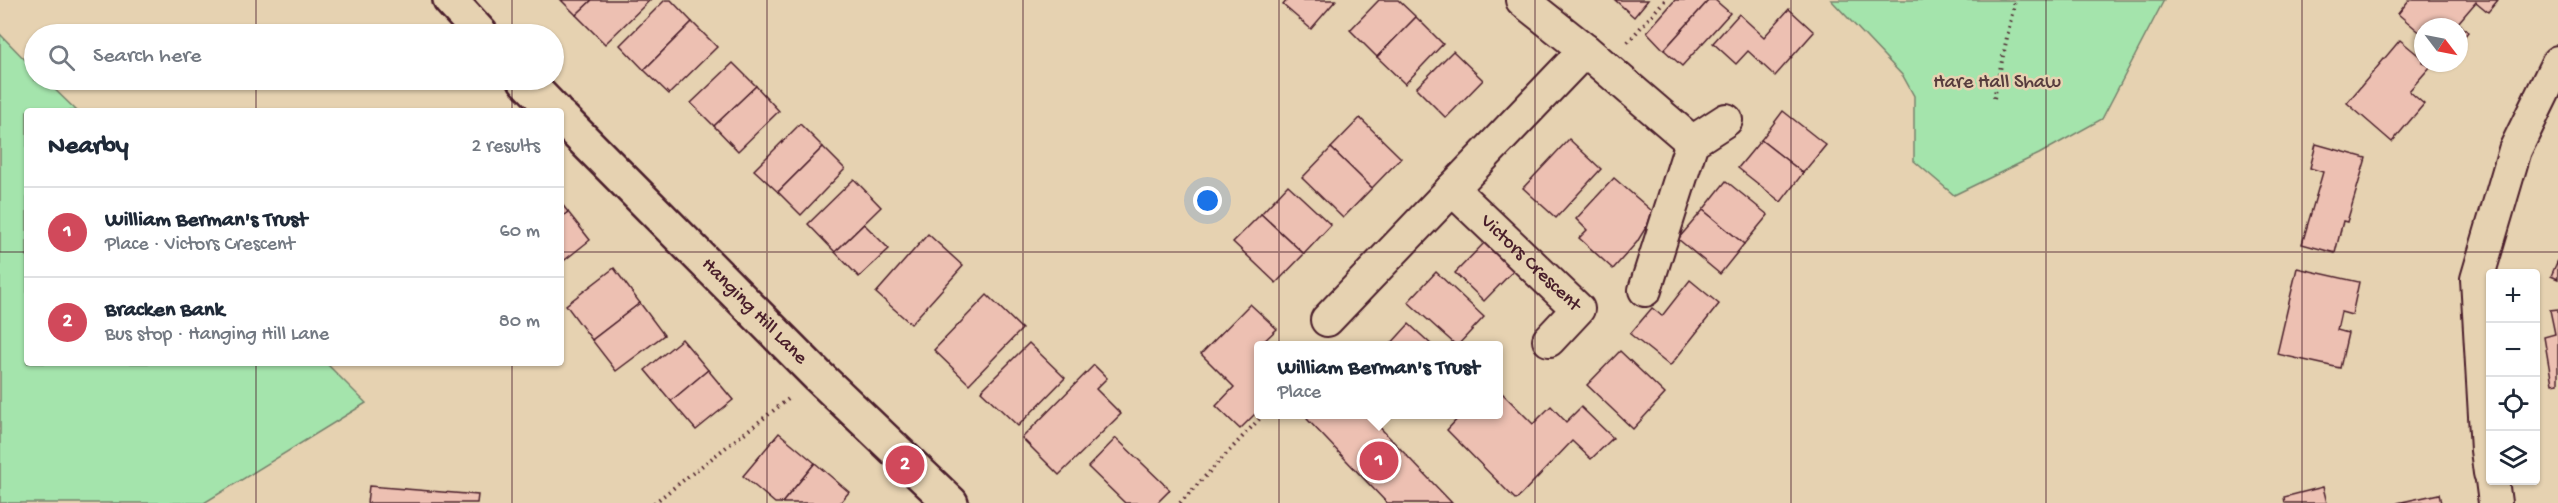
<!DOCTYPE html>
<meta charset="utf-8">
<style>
:root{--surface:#fff;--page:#f2f2f3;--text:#1f2937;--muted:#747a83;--line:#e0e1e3;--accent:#d1495b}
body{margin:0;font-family:"Gochi Hand",sans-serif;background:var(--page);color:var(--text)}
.controls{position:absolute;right:18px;bottom:18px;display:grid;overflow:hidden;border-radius:6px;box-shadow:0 2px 4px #0004}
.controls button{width:54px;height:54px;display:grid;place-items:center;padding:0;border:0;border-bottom:2px solid var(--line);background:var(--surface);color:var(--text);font:30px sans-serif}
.compass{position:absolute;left:2414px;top:18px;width:54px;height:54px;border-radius:50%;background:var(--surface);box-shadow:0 2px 4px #0004;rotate:122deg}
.you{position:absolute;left:1208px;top:201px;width:21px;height:21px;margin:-15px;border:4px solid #fff;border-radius:50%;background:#1a73e8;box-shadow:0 0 0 9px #1a73e833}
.badge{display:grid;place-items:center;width:39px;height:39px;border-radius:50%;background:var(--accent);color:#fff;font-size:20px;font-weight:700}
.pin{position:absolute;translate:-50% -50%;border:3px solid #fff;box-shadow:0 2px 6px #0006}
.popup{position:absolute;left:1254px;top:341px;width:249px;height:78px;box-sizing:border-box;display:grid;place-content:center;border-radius:6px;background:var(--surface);filter:drop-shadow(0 2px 4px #0005);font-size:20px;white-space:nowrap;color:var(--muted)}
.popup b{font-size:22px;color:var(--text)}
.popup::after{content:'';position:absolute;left:50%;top:100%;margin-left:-12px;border:12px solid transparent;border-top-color:var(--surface)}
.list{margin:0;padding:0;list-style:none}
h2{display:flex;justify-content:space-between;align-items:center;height:78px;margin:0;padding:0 24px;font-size:26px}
h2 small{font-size:20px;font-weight:400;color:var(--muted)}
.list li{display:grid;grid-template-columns:39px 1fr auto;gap:18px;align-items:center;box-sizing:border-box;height:90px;padding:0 24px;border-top:2px solid var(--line)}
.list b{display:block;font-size:22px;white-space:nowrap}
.list p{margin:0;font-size:20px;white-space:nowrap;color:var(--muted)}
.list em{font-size:20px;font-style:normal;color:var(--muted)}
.icon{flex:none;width:33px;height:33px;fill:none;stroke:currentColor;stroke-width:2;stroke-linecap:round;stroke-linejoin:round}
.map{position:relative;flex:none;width:2558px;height:503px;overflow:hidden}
.search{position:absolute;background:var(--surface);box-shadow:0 2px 4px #0004;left:24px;top:24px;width:540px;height:66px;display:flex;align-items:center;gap:15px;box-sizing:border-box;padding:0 21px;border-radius:33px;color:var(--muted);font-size:22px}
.panel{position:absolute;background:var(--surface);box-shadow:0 2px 4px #0004;left:24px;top:108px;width:540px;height:258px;border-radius:6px}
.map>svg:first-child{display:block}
.green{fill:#a4e4ac;stroke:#77826c;stroke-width:1.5}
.building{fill:#edc0b2;stroke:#4a1f2b;stroke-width:1.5}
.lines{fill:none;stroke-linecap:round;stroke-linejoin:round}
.street-casing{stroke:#4a1f2b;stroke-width:36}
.secondary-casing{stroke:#4a1f2b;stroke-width:38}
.path{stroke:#4a1f2b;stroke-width:4;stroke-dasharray:1.5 4.5;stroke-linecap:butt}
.street{stroke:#e6d2b1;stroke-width:32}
.secondary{stroke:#e6d2b1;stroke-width:33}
.grid{fill:none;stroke:#4a1f2b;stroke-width:1.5;stroke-opacity:0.55}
.labels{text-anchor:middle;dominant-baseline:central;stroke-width:5;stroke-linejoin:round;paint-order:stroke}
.park-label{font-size:20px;fill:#583d3e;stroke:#e6d2b1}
.street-label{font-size:20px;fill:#4a1f2b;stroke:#e6d2b1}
</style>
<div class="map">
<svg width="2558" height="503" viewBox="0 0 2558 503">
<rect width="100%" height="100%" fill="#e6d2b1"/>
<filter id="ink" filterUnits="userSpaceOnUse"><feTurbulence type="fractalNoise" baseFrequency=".0167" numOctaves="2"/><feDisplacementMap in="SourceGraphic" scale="12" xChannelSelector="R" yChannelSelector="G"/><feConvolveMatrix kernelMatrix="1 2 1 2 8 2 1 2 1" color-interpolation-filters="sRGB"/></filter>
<g filter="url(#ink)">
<g class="green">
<polygon points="1831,0 2164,0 2102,119 2039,154 1954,195 1914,161 1914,96 1903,76"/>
<polygon points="0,34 34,69 34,80 45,80 77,111 27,111 27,363 326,363 366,403 204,503 0,503"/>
</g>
<g class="building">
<polygon points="561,0 592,0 576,15"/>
<polygon points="592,0 650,0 605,44 576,15"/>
<polygon points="665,0 671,0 692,22 644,70 620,45"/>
<polygon points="1287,0 1336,0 1311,29 1283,5"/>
<polygon points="1379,0 1398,0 1416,17 1377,57 1350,30"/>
<polygon points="1615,0 1648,0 1634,17"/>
<polygon points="1675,0 1709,0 1664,50 1647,32"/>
<polygon points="1709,0 1715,0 1730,13 1682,66 1664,50"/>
<polygon points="2409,0 2498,0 2488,12 2476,2 2458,23 2468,32 2459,43 2459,27 2423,27 2423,35 2398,14"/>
<polygon points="1789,9 1814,32 1775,76 1748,51 1736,64 1713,43 1739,14 1764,37"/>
<polygon points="1416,17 1443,44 1405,84 1377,57"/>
<polygon points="692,22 717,47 669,94 644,70"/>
<polygon points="2400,40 2423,59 2423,63 2431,66 2409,91 2424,104 2392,142 2347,103"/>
<polygon points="1453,51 1483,80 1446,118 1416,88"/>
<polygon points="733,63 756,86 714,126 691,103"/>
<polygon points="756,86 779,111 738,151 714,126"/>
<polygon points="1783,111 1826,145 1803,173 1761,140"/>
<polygon points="1360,118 1401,158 1372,188 1331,148"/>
<polygon points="800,124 823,147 778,192 754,170"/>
<polygon points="1569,139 1601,169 1556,218 1523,188"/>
<polygon points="1761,140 1803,173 1781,202 1738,168"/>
<polygon points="2316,144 2366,158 2347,222 2343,221 2335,253 2302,244 2323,172 2310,168"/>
<polygon points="823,147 845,169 801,215 778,192"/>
<polygon points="1331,148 1372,188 1343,218 1302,178"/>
<polygon points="1614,178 1652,211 1648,224 1637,242 1613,269 1579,238 1587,230 1576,219"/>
<polygon points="854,179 881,207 835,252 808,224"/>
<polygon points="1726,181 1768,215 1744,244 1703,210"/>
<polygon points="1288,185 1331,225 1304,254 1261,214"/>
<polygon points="561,203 568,212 561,218"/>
<polygon points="1703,210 1744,244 1720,274 1678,239"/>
<polygon points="568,212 590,240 561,263 561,218"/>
<polygon points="1261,214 1304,254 1276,283 1233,242"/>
<polygon points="864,224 889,249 859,277 835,252"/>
<polygon points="928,234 963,266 911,324 876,293"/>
<polygon points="1487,240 1516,268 1484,301 1455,273"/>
<polygon points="2558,260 2558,279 2551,276"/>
<polygon points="614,268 640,303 592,340 566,305"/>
<polygon points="2297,268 2359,282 2352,315 2341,312 2337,330 2348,333 2340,368 2277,354"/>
<polygon points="1436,272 1484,317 1457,346 1408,302"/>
<polygon points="1690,280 1719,304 1670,366 1630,334 1652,308 1662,316"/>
<polygon points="987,295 1022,329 969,384 934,350"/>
<polygon points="640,303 664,335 616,371 592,340"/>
<polygon points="1250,304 1277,329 1262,343 1264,346 1259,346 1259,410 1240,429 1216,406 1234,387 1201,354"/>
<polygon points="2558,309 2558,383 2552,384 2544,337 2555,334 2550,310"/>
<polygon points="1409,324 1433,346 1389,346"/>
<polygon points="682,339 708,370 671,401 645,370"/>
<polygon points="1029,343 1065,378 1018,426 981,391"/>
<polygon points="1620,351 1665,394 1633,429 1587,385"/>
<polygon points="1094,365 1107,378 1096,389 1121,414 1059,475 1022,438"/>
<polygon points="708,370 733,400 696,430 671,401"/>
<polygon points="1499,390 1533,424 1551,406 1566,422 1581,407 1613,438 1591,459 1572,441 1516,500 1447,430 1462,414 1499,414"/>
<polygon points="1311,414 1367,414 1452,503 1387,503 1307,419"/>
<polygon points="779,433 815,463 782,503 775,503 743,476"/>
<polygon points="1116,438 1170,490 1157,503 1125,503 1088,467"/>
<polygon points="815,463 849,492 840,503 782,503"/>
<polygon points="369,486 478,495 477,503 367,503"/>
<polygon points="2323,487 2327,503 2285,503 2284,497"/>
<polygon points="2439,494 2441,503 2397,503"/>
</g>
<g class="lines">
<defs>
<g id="street">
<polyline points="1522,0 1585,50 1692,142"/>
<path id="s1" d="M1452 189 1578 309 1549 340"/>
<polyline points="1645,290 1692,142 1726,120"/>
<polyline points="1327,320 1585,50"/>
<polyline points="2490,473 2487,450 2477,279 2515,150 2558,62"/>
<polyline points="2492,480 2495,503"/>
</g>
<g id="secondary">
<polyline points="450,0 481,34"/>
<polyline points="525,80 555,111"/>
<path id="s2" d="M561 117 818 376 951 503"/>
</g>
</defs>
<use href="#street" class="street-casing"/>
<use href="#secondary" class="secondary-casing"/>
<g class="path">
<polyline points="1628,42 1665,0"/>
<polyline points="1994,98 2015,0"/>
<polyline points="654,503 791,397"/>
<polyline points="1180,503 1264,414"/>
</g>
<use href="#street" class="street"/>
<use href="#secondary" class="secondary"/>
</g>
</g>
<path class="grid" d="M256 0V34M512 0V34M767 0V503M1023 0V503M1279 0V503M1535 0V503M1791 0V503M2046 0V503M2302 0V503M256 80V111M512 80V111M0 252H27M561 252H2558M256 363V503M512 363V503"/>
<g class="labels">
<g class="park-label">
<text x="1997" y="83">Hare Hall Shaw</text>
</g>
<g class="street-label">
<text stroke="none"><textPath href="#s1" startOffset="108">Victors Crescent</textPath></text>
<text stroke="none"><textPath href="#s2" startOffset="274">Hanging Hill Lane</textPath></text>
</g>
</g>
</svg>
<div class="controls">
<button>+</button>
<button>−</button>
<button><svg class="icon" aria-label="locate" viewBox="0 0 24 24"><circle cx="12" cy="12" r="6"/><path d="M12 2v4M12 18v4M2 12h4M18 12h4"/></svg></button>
<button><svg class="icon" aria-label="layers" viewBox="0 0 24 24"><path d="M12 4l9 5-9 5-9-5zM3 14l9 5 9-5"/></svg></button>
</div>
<svg class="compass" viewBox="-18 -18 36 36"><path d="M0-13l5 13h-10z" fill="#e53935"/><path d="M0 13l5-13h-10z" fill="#747a83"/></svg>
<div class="you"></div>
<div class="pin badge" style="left:1379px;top:461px">1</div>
<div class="popup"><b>William Berman's Trust</b>Place</div>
<div class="pin badge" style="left:905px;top:465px">2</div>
<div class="search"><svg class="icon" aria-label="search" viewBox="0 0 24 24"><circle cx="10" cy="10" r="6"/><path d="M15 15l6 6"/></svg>Search here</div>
<section class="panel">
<h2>Nearby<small>2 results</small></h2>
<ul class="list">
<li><span class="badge">1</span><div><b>William Berman's Trust</b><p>Place · Victors Crescent</p></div><em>60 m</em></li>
<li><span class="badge">2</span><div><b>Bracken Bank</b><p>Bus stop · Hanging Hill Lane</p></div><em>80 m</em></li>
</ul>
</section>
</div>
